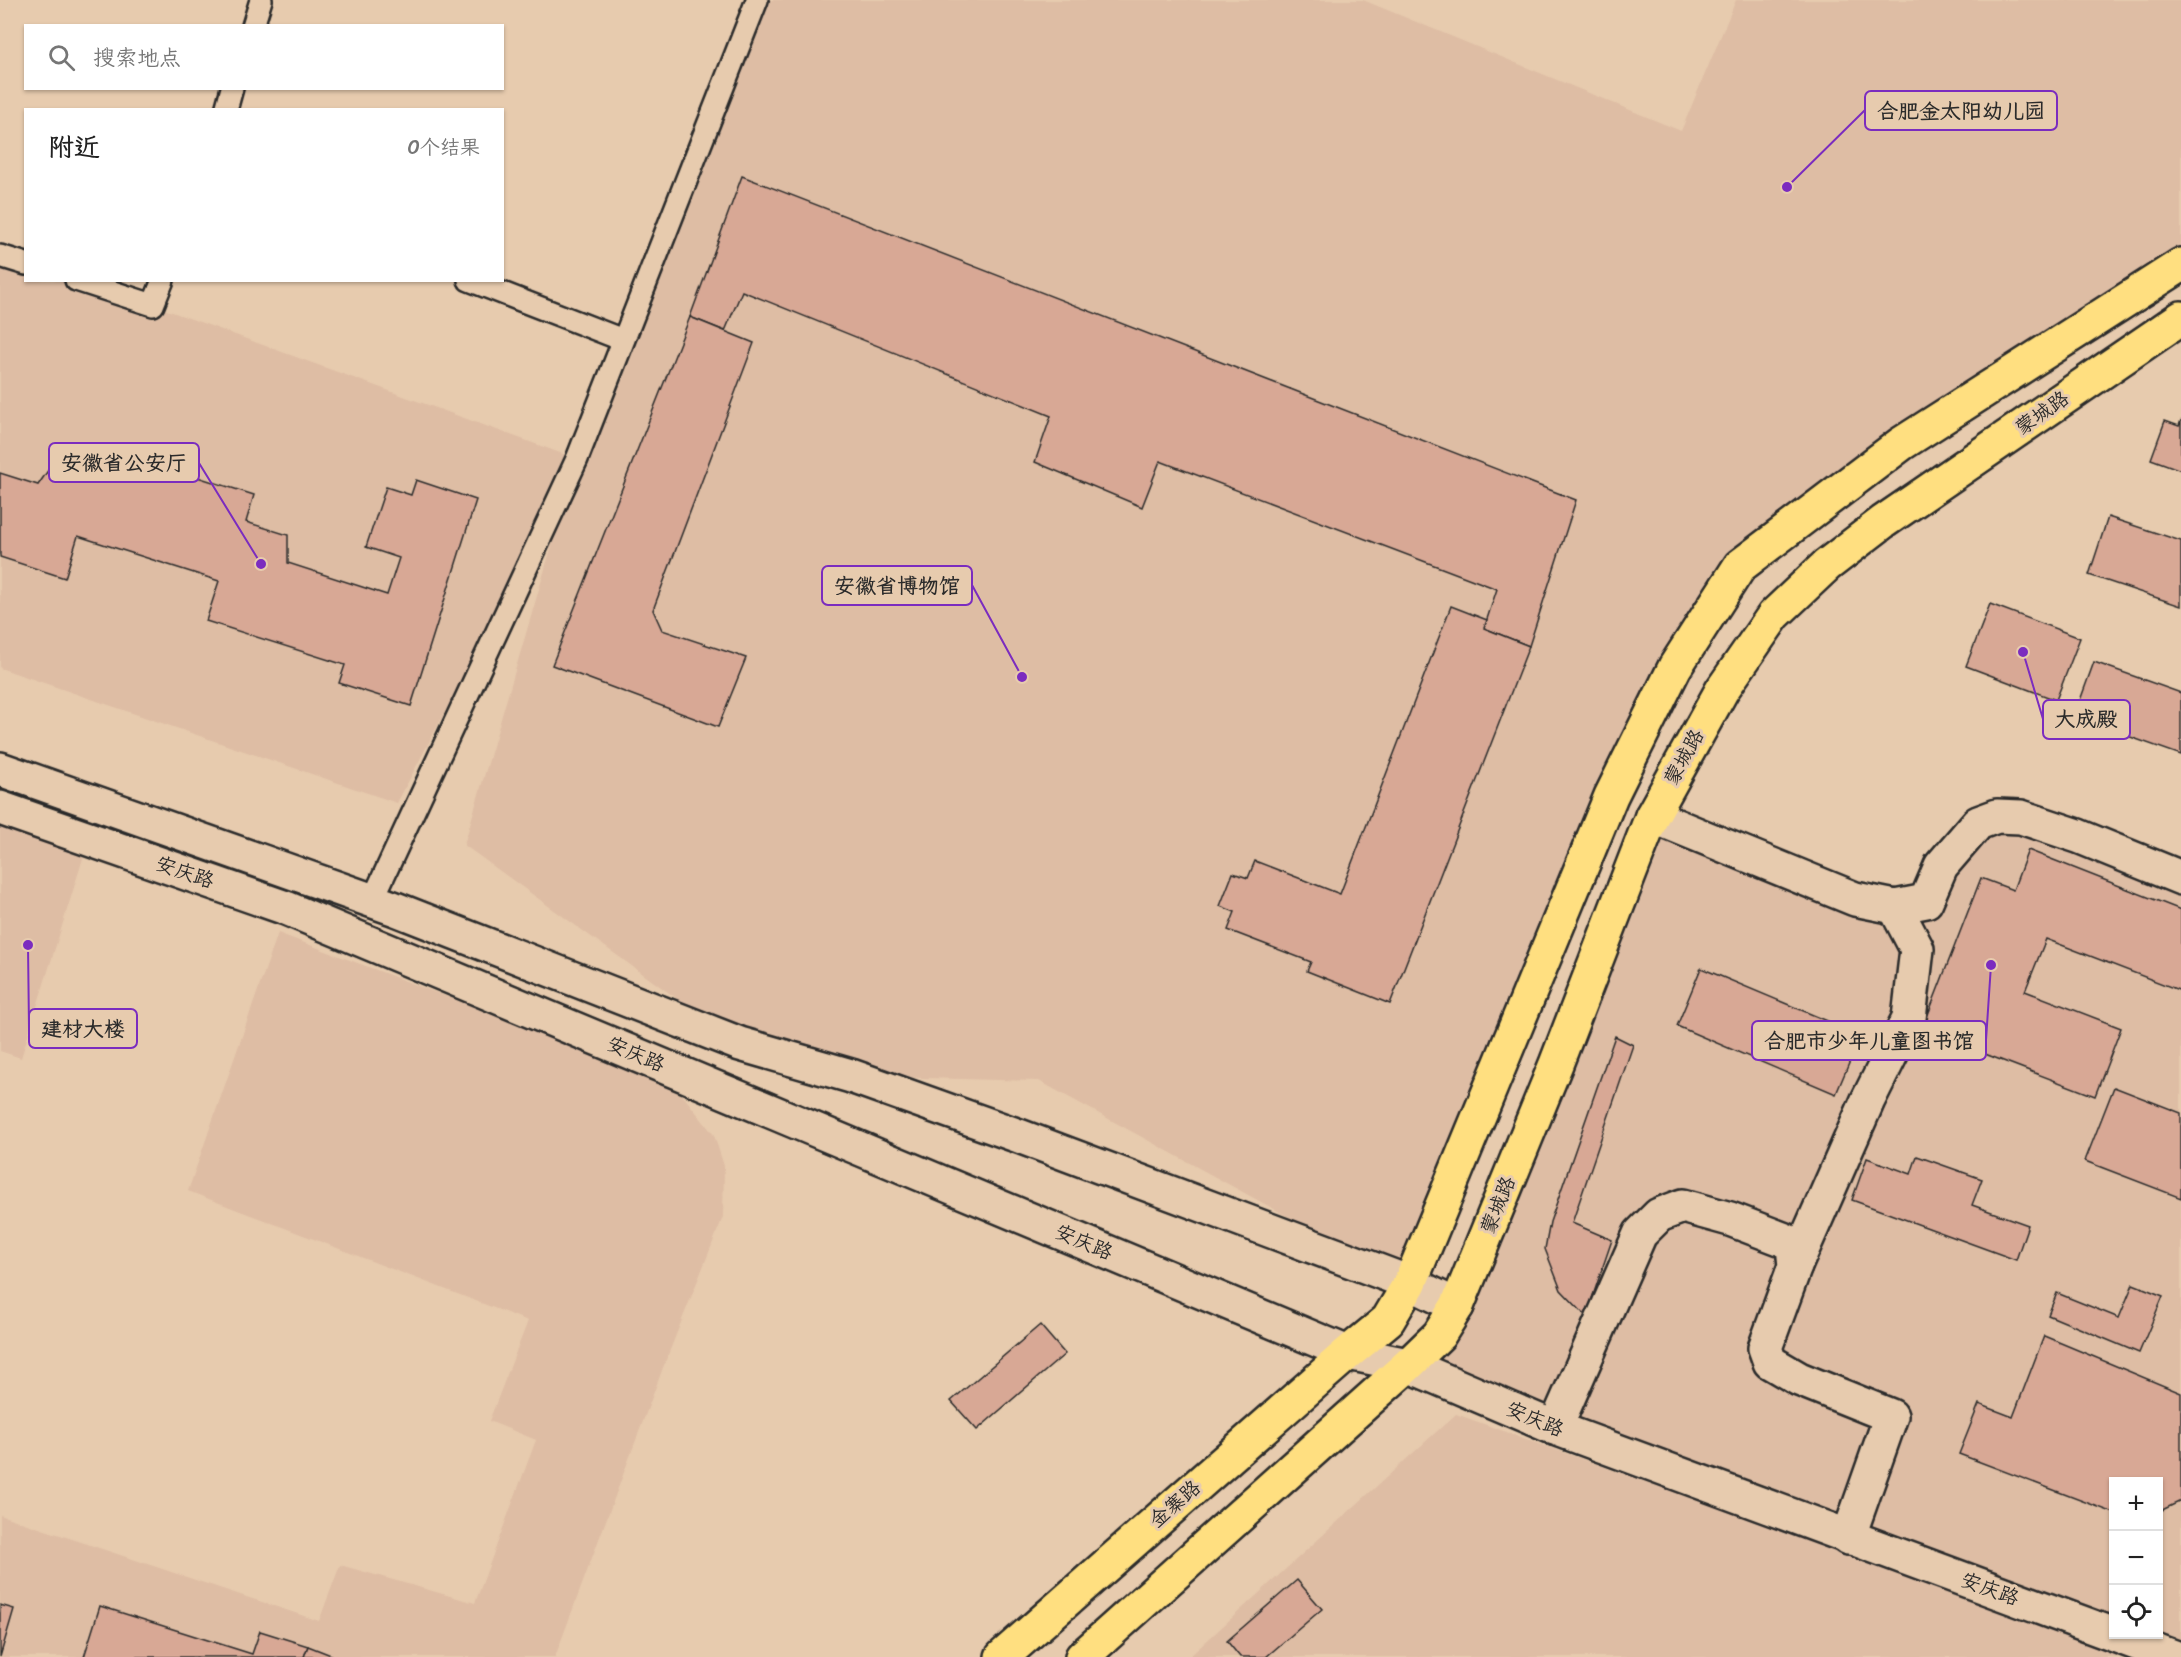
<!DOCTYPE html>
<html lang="zh">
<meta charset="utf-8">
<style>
:root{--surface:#fff;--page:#f6f6f6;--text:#222;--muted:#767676;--line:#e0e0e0}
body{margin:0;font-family:Sriracha,"LXGW WenKai TC",sans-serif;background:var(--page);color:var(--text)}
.controls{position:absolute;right:18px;bottom:18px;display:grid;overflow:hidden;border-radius:0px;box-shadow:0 2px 4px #0004}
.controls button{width:54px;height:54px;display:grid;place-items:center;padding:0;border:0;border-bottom:2px solid var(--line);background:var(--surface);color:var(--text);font:30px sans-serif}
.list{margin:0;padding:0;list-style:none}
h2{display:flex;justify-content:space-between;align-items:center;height:78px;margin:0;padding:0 24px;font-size:26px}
h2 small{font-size:20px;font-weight:400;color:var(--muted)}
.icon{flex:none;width:33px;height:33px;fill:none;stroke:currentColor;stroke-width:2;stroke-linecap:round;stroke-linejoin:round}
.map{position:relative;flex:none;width:2181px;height:1657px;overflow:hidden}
.search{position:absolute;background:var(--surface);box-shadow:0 2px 4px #0004;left:24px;top:24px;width:480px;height:66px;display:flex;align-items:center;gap:15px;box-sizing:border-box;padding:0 21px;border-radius:0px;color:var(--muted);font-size:22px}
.panel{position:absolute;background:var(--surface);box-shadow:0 2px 4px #0004;left:24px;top:108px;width:480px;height:174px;border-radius:0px}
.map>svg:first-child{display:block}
.built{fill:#debda4;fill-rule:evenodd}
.building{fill:#d8a895;stroke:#2b2b2b;stroke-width:1.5}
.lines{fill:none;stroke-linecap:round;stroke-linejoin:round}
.service-casing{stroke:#2b2b2b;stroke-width:26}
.minor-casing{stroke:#2b2b2b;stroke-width:38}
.tertiary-casing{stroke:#2b2b2b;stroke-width:38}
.secondary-casing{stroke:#2b2b2b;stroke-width:38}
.primary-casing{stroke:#2b2b2b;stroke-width:38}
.service{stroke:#e7cbae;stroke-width:21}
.minor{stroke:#e7cbae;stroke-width:33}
.tertiary{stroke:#e7cbae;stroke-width:33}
.secondary{stroke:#e7cbae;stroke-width:33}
.primary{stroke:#ffdf80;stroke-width:33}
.labels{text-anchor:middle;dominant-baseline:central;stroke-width:6;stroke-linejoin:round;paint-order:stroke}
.street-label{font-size:20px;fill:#2b2b2b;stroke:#e7cbae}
.leader{fill:none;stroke:#7b2cbf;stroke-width:2}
.callout-dot{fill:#7b2cbf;stroke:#e7cbae;stroke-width:2}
.callout{fill:#e7cbae;stroke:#7b2cbf;stroke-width:2}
.callout-label{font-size:21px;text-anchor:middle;font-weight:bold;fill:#2b2b2b}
</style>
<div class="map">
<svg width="2181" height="1657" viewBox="0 0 2181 1657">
<rect width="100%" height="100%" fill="#e7cbae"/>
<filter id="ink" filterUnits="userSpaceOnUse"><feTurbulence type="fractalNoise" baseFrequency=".0167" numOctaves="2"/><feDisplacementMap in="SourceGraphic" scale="12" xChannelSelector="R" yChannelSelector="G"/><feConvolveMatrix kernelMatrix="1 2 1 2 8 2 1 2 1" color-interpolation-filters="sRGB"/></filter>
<g filter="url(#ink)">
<g class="built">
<polygon points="757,0 1363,0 1681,131 1736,0 2181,0 2181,265 1740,567 1675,667 1410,1283 1039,1081 851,1076 740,1044 464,845 576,463 397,803 0,668 0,256 25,264 26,280 76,281 153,305 577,459"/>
<polygon points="0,808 89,839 21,1058 0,1051"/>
<path d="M1652 816 1855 899 1895 907 1926 900 1941 866 1978 823 1997 816 2021 817 2078 836 2181 878V1657H2174L1848 1538 1555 1428 1408 1365 1439 1335 1457 1306 1556 1064ZM2114 1482H2158V1634H2114Z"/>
<polygon points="278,933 647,1072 684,1097 714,1135 724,1166 723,1217 664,1365 555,1657 0,1657 0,1515 319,1621 340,1565 475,1603 536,1440 489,1421 528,1321 188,1191"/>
<polygon points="1456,1414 2136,1657 1189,1657"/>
</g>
<g class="building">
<polygon points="742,176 1576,500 1529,646 1484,628 1497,589 1160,461 1142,507 1035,462 1051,416 742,291 725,331 690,317"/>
<polygon points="690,317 754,343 653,610 662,630 746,658 718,727 552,665"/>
<polygon points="2181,420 2181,470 2151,459 2165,421 2179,426"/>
<polygon points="103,447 254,495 246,522 288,535 288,563 387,595 399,558 366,547 386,487 411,495 416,480 476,500 411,706 339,683 345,665 206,621 219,581 78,536 65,578 0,557 0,473 38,485 56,459 95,471"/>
<polygon points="2108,517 2181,541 2181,606 2089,575"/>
<polygon points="1990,604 2080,638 2056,700 1966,666"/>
<polygon points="1451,606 1487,620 1484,628 1529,646 1390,1004 1307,971 1311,962 1228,930 1235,912 1220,906 1233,873 1248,878 1255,861 1340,894"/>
<polygon points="2094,662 2181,693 2181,755 2074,717"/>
<polygon points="2028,850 2181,910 2181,991 2046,939 2025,991 2121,1028 2095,1096 1922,1030 1981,878 2013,890"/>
<polygon points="1701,968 1861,1035 1836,1094 1677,1026"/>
<polygon points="1615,1036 1633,1045 1572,1223 1612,1240 1586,1316 1561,1290 1545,1249 1550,1222"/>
<polygon points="2114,1087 2181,1113 2181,1198 2085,1161"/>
<polygon points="1917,1156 1982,1179 1972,1205 2028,1225 2016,1260 1852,1200 1867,1158 1911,1174"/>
<polygon points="2133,1284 2163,1296 2139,1353 2048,1315 2057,1293 2119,1318"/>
<polygon points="1040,1325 1065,1354 977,1430 951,1401"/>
<polygon points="2044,1336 2181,1393 2181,1501 2158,1512 2158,1482 2114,1482 2114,1513 1959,1454 1979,1404 2013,1417"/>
<polygon points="1297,1580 1322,1609 1266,1657 1240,1657 1227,1641"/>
<polygon points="0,1605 14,1609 0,1657"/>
<polygon points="100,1606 252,1654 260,1631 308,1646 304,1657 84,1657"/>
<polygon points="308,1646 336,1657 304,1657"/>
</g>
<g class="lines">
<defs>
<g id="service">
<polyline points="253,26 261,0"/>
<polyline points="226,110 232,88"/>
<polyline points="0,256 26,264"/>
<polyline points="76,280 153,305 163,280"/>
<polyline points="469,280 623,340"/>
<polyline points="372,901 577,459 757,0"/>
</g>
<g id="minor">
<polyline points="1652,816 1855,899 1895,907 1926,901 1941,866 1978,823 1997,816 2021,817 2078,836 2181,878"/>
<polyline points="1795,1266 1868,1100 1909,1018 1917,949 1895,907"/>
<polyline points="1555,1428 1640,1234 1659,1215 1683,1206 1730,1219 1785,1240 1793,1246 1795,1266 1765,1348 1770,1362 1799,1379 1891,1416 1848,1538"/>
</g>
<polyline id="tertiary" points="1408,1365 1555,1428 2174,1657"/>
<g id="secondary">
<polyline points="0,769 393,908 740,1044 851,1076 1019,1136 1410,1283 1457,1306"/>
<polyline points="0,808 286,908 1348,1353 1408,1365"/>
</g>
<g id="primary">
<polyline points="1002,1657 1348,1353 1388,1320 1410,1283 1611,796 1675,667 1740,566 1901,444 2181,265"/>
<polyline points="1082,1657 1408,1365 1439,1335 1457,1306 1556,1064 1652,816 1722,690 1774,615 1827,565 1883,522 2181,318"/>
</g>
</defs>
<use href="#service" class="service-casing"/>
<use href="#minor" class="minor-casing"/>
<use href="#tertiary" class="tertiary-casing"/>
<use href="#secondary" class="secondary-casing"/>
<use href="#primary" class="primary-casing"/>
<use href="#service" class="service"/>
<use href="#minor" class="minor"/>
<use href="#tertiary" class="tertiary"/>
<use href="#secondary" class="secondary"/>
<use href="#primary" class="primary"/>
</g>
</g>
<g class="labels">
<g class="street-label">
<text transform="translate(2042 413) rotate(-35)">蒙城路</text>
<text transform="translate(1684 757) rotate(-61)">蒙城路</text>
<text transform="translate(185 872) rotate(19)">安庆路</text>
<text transform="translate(636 1054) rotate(23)">安庆路</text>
<text transform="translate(1498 1205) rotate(-68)">蒙城路</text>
<text transform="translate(1084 1242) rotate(23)">安庆路</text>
<text transform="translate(1535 1419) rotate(23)">安庆路</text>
<text transform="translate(1175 1504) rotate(-41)">金寨路</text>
<text transform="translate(1990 1589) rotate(20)">安庆路</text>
</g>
</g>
<path class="leader" d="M1787 187L1865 110M261 564L199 463M1022 677L972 585M2023 652L2043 719M28 945L29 1028M1991 965L1986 1040"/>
<g class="callout-dot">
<circle cx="1787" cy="187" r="6"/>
<circle cx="261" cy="564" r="6"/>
<circle cx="1022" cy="677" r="6"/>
<circle cx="2023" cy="652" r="6"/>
<circle cx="28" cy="945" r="6"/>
<circle cx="1991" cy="965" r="6"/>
</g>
<g class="callout">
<rect x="1865" y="91" width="192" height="39" rx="6"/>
<rect x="49" y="443" width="150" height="39" rx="6"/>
<rect x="822" y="566" width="150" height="39" rx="6"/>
<rect x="2043" y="700" width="87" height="39" rx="6"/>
<rect x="29" y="1009" width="108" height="39" rx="6"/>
<rect x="1752" y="1021" width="234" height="39" rx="6"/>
</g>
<g class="callout-label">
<text x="1961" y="118">合肥金太阳幼儿园</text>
<text x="124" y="470">安徽省公安厅</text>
<text x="897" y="593">安徽省博物馆</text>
<text x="2086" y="726">大成殿</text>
<text x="83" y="1036">建材大楼</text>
<text x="1869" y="1048">合肥市少年儿童图书馆</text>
</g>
</svg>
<div class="controls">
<button>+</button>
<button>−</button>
<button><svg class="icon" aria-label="locate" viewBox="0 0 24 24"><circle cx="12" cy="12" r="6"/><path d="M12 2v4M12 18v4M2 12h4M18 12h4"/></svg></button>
</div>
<div class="search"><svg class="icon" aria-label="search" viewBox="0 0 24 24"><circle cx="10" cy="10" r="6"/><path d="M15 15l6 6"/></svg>搜索地点</div>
<section class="panel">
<h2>附近<small>0个结果</small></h2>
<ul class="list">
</ul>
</section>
</div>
